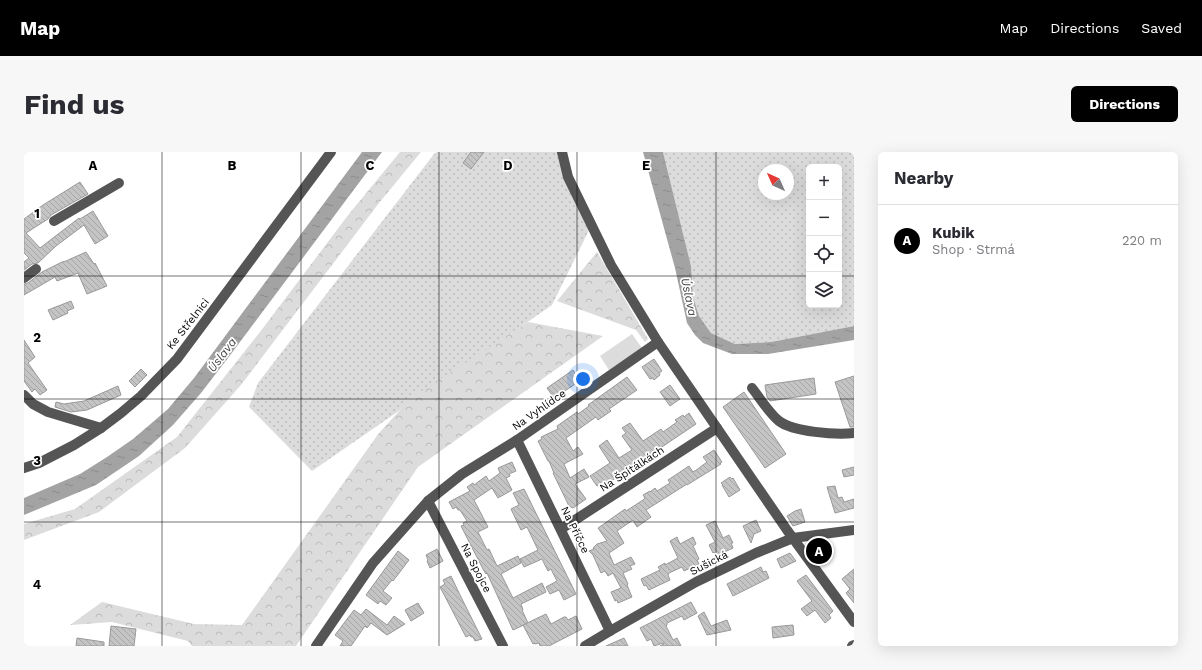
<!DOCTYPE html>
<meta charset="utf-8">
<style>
:root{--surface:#fff;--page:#f7f7f7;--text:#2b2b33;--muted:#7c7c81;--line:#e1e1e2;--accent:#000}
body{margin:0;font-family:"Work Sans",sans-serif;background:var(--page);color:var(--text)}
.controls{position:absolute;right:12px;top:12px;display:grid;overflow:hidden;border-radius:6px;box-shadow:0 4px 16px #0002}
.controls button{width:36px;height:36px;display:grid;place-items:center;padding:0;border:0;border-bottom:1px solid var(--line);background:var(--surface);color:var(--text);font:20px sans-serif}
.compass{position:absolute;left:734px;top:12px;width:36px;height:36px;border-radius:50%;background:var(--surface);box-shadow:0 4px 16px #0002;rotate:315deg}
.you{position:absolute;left:559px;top:227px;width:14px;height:14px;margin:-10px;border:3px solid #fff;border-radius:50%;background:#1a73e8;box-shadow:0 0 0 6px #1a73e833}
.badge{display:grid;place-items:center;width:26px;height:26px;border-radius:50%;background:var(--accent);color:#fff;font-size:13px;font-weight:700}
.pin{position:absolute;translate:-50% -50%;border:2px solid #fff;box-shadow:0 1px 4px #0006}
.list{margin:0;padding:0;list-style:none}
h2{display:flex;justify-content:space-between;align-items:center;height:52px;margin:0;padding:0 16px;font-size:17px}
h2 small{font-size:13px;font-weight:400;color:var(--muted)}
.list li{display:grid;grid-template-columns:26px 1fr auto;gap:12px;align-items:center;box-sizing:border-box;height:72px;padding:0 16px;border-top:1px solid var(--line)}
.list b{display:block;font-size:15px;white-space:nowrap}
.list p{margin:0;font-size:13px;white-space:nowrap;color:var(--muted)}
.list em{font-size:13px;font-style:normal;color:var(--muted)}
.icon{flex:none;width:22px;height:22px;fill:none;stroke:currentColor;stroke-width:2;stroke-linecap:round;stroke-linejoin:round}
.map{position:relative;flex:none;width:830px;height:494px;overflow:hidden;border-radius:6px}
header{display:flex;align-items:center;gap:24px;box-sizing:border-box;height:56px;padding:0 20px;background:var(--accent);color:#fff}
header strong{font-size:19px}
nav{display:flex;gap:22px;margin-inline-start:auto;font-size:14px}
.intro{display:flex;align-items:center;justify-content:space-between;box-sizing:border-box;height:96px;padding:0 24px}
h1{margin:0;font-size:28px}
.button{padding:10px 18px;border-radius:6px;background:var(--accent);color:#fff;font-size:14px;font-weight:700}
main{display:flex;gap:24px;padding:0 24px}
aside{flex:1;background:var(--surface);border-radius:6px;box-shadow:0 4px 16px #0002}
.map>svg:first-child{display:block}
.grass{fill:url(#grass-dots);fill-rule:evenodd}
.forest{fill:url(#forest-crowns)}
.green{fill:#dcdcdc}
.water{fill:url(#water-ripples)}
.building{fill:url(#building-back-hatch);stroke:#999}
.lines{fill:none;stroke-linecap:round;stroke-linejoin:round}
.minor{stroke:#555;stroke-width:10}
.grid{fill:none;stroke:#000;stroke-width:1;stroke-opacity:0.55}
.labels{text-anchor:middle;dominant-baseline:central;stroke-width:3.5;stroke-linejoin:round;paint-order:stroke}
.street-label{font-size:11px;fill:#000;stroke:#fff}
.water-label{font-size:12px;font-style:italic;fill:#444;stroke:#fff}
.grid-label{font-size:13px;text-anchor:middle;font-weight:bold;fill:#000;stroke:#fff;stroke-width:3.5;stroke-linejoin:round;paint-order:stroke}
</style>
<header>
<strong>Map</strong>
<nav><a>Map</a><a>Directions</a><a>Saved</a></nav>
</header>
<div class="intro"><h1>Find us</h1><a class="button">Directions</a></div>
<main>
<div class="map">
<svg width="830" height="494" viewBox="0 0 830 494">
<defs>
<pattern id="grass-dots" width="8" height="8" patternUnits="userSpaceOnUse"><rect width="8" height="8" fill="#dcdcdc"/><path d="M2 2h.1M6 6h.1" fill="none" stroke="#bbb" stroke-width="1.8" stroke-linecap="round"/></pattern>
<pattern id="forest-crowns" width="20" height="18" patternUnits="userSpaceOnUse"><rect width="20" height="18" fill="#dcdcdc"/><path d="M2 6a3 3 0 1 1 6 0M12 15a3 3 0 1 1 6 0" fill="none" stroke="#bbb"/></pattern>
<pattern id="water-ripples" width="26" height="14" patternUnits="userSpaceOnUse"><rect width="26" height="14" fill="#a3a3a3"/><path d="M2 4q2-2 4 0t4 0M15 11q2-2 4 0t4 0" fill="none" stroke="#8b8b8b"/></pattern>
<pattern id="building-back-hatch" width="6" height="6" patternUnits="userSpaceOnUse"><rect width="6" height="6" fill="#c4c4c4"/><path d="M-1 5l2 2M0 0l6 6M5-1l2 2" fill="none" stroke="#a7a7a7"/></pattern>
</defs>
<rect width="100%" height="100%" fill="#fff"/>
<g class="grass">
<polygon points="413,0 537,0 567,74 528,153 288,319 225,255 234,231 410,2"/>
<path d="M639 0H830V174L747 190 711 192 687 181 675 164 669 145 667 114ZM785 15H815V153H785ZM740 18H764V42H740Z"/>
</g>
<g class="forest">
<polygon points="376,0 397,0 355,51 217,233 161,296 75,360 0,388 0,372 51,357 153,285 236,180 325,62"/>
<polygon points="573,100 624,187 621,190 612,178 533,149"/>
<polygon points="504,170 579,184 394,315 272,494 168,494 164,489 88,470 46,473 78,450 170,472 218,473 355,281 388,245"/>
</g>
<polygon class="green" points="608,182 618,196 585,218 576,204"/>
<g class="water">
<polygon points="338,0 358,0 204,206 177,241 149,273 115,304 72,333 0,363 0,346 56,322 83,305 109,287 144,257 170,226"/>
<polygon points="619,0 639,0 667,114 669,145 675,164 687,181 711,192 747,190 830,174 830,188 744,202 708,202 679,191 671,183 663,171 651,116"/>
</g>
<g class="building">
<polygon points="447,0 460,0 447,17 439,11"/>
<polygon points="56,30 64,42 27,63 24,67 2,81 16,96 55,66 56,67 69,59 84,84 71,92 60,73 32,94 14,111 8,112 0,118 0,110 5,106 0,101 0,67 19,53"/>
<polygon points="62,100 70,112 71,111 83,134 63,142 54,121 33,129 31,125 0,143 0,132 4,131 18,120 38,110 42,109"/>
<polygon points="47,149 50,156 43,159 44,161 29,168 24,158"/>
<polygon points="0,188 11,205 4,211 23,238 16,243 11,237 8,240 0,229"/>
<polygon points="630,207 638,219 635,221 636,223 630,228 629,226 626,227 618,215"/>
<polygon points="117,217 123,223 111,235 105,229"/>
<polygon points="549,218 556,229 530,246 523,236"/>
<polygon points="830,224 830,275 826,275 811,230"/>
<polygon points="603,225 613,238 585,257 587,259 574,268 572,265 542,286 549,299 554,295 559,302 540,312 546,326 560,317 565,325 551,332 562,347 549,356 545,354 529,321 530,321 525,309 524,309 514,289 518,287 517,285 534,277 533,274 553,260 554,262 565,254 564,253"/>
<polygon points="790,226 792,242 746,249 743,245 741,233"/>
<polygon points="646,233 656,247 646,254 636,240"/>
<polygon points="94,234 97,243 63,258 47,260 31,255 32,250 40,252 60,249"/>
<polygon points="720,240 762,302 741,316 699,255"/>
<polygon points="665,261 672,272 577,336 575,333 573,334 566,324 586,311 575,294 583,288 595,306 608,298 598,284 602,281 598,276 606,271 619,289 637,277 639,280 653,270 651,268 659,263 660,265"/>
<polygon points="690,298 698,310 696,311 697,312 663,333 663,332 622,358 627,365 613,375 609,368 593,379 600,391 585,401 590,413 607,405 611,412 606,414 608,417 599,421 604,432 603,433 608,445 594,451 593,448 591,449 587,440 597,436 589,421 584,424 581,419 577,421 569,403 565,399 570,397 569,396 573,392 583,389 574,376 601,357 602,359 619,348 621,346 619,343 626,339 626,340 631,336 633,339 646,331 644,328 665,314 669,320 670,319 671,319 683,310 679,305"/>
<polygon points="488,310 492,319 485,322 486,324 482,326 488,338 474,346 468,336 450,348 464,375 454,380 463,398 465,397 473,414 494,404 497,411 477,422 489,446 518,431 522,440 497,452 499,458 498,458 504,471 489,478 463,421 462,422 459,417 437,374 440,373 439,371 443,369 436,358 434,358 432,355 429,357 425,350 446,339 443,335 449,331 450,333 462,324 465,329 476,321 474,316"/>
<polygon points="830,315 830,323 820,325 818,318"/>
<polygon points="706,325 708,327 709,326 716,338 705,345 698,333 699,333 697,331"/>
<polygon points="811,334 814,346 818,345 820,350 830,347 830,356 811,361 803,335"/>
<polygon points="500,337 552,442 540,448 535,438 526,442 522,435 533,429 527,417 524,419 518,407 500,415 496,407 514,398 503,375 497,378 487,357 495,353 489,341"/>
<polygon points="777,357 781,370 769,374 763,364 771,359"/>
<polygon points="732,368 737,379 730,382 727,391 719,374"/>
<polygon points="691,369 699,386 705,383 709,391 707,391 709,396 692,404 690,400 689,401 685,393 691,390 682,373"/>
<polygon points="653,385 656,392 669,385 672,392 669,394 675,407 673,408 675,412 660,419 658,415 645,421 644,423 646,428 625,438 622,433 620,434 617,427 636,418 634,415 641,411 641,413 654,406 646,389"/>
<polygon points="413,397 419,409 406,416 403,409 404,408 402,403"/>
<polygon points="374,399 385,408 369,429 368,428 359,439 368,446 362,453 356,449 354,452 342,443"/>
<polygon points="766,401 772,409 757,416 753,407"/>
<polygon points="737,415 739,420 742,419 745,426 709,444 703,432"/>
<polygon points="830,417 830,451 822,441 826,437 818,427"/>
<polygon points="782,423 809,459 805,463 807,466 801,471 791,458 783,464 777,457 788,449 773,429"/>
<polygon points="427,424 435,441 458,487 451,489 449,485 447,485 446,483 442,485 416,435 421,432 419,428"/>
<polygon points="667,450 673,461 660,468 658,464 643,471 643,473 642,474 649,488 653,486 657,494 636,494 640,492 639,491 630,494 627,487 623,489 616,476"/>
<polygon points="394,451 400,461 387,469 381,458"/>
<polygon points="342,457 363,473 370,464 381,472 363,483 347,471 343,476 341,474 327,494 316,494 319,489 311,483 330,458 337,463"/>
<polygon points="680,460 687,474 703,468 707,478 683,483 674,464"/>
<polygon points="522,462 527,472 540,465 542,465 544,468 552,464 558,477 525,494 516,494 515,491 511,492 511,491 509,492 499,473"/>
<polygon points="769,473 770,483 749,486 748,475"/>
<polygon points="87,474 112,477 110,494 85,494"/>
<polygon points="53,486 80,490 80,494 52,494"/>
<polygon points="600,486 604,494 582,494"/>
</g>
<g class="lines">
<g class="minor">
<polyline points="538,0 544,25 587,113 634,190 763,378 830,470"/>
<polyline points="30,69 95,31"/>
<polyline points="0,126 12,117"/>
<path d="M728 236C736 246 745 261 755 269 769 280 812 283 830 281"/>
<polyline points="0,243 9,252 24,260 77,276"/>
<polyline points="493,288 586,479"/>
<polyline points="0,316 15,311 50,293 77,276 97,261 117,244 153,207 307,0"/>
<polyline points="404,349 479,494"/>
<polyline points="537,377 693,276"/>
<polyline points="292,494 349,411 404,349 438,322 493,288 634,190"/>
<polyline points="561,494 586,479 672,430 732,401 769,386 830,378"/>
<polyline points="828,494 830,493"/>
</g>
</g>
<path class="grid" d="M138 0V494M277 0V494M415 0V494M553 0V494M692 0V494M0 124H785M815 124H830M0 247H830M0 370H830"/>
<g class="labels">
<g class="street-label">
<text transform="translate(164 172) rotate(-52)">Ke Střelnici</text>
<text transform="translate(515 258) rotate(-35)">Na Vyhlídce</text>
<text transform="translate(608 317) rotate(-33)">Na Špitálkách</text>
<text transform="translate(551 378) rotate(64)">Na Příčce</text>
<text transform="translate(685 411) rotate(-27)">Sušická</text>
<text transform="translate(452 416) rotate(63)">Na Spojce</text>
</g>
<g class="water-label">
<text transform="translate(665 145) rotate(78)">Úslava</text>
<text transform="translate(198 203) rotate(-53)">Úslava</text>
</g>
</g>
<g class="grid-label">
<text x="69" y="18">A</text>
<text x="208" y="18">B</text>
<text x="346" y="18">C</text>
<text x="484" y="18">D</text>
<text x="622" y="18">E</text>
<text x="13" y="66">1</text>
<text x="13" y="190">2</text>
<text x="13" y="313">3</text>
<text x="13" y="437">4</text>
</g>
</svg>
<div class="controls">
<button>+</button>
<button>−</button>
<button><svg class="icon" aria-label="locate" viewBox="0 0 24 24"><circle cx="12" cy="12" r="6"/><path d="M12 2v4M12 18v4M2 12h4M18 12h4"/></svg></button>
<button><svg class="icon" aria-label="layers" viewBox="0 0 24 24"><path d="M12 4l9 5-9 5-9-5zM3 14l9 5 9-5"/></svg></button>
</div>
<svg class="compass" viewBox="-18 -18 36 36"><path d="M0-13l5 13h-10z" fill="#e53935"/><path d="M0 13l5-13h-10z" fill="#7c7c81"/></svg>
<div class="you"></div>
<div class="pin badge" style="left:795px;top:399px">A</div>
</div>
<aside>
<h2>Nearby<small></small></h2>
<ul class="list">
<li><span class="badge">A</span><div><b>Kubik</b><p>Shop · Strmá</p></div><em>220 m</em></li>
</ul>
</aside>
</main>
